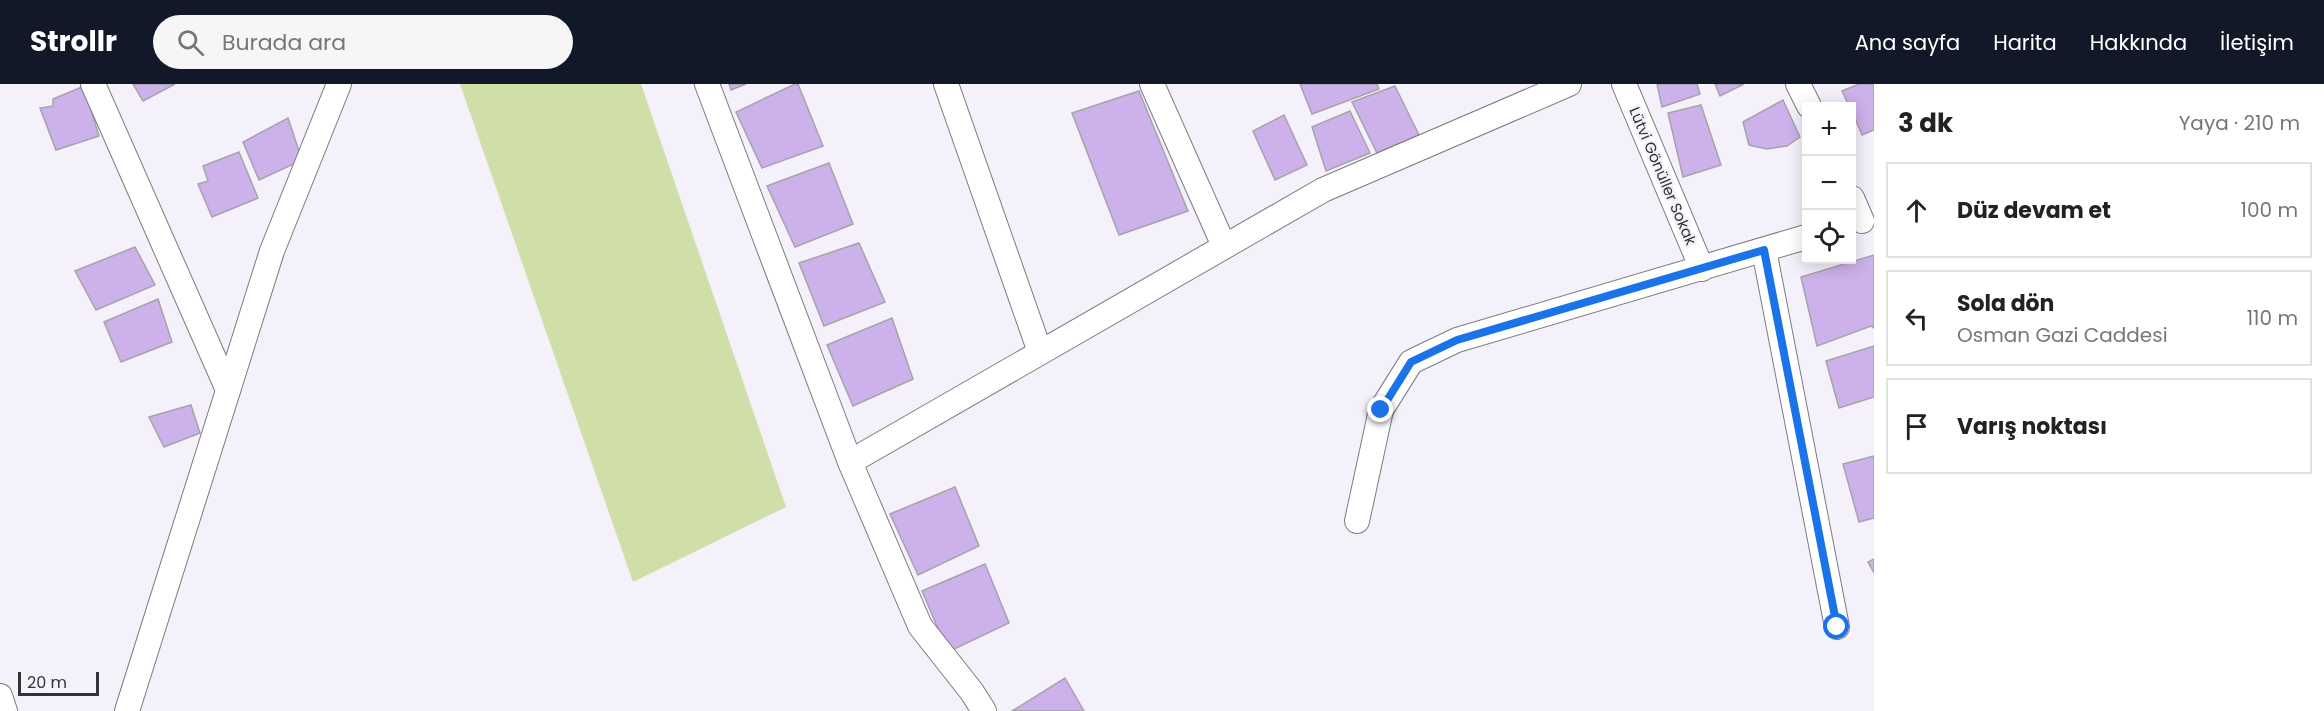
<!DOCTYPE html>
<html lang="tr">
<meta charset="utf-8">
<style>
:root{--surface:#fff;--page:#f6f6f6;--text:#222;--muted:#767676;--line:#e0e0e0;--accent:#111827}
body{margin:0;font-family:Poppins,sans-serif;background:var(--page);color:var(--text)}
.controls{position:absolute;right:18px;top:18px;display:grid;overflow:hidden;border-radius:0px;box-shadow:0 3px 15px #0003}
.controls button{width:54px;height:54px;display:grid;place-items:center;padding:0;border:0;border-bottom:2px solid var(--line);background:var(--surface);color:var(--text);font:30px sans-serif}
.scale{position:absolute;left:18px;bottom:15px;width:81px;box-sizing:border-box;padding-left:6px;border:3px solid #333235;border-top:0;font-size:16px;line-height:21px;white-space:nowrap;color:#333235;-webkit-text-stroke:4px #f4f1fa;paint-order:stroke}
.stop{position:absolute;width:18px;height:18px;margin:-14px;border:4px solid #1a73e8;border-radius:50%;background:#fff}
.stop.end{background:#1a73e8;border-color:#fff;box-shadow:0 2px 6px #0008}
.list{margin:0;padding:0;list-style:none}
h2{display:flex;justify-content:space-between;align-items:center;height:78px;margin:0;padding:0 24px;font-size:26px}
h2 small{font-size:20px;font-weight:400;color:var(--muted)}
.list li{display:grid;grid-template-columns:39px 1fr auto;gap:18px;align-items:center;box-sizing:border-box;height:96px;margin:0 12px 12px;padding:0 12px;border:2px solid var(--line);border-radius:0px}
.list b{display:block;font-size:22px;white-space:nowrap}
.list p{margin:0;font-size:20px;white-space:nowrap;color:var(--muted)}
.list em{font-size:20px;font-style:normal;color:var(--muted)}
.icon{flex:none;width:33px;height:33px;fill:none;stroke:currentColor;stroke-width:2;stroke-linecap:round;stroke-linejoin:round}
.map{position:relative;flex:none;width:1874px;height:627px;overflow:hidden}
header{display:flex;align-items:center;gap:36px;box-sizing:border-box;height:84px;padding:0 30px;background:var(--accent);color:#fff}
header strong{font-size:28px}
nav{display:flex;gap:33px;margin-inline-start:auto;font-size:21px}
.search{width:420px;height:54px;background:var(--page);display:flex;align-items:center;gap:15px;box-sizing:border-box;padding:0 21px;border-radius:33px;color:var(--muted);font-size:22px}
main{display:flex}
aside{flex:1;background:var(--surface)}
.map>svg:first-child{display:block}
.green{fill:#d0dfa8}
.building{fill:#ccb1ea;stroke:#a6a3ab;stroke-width:1.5}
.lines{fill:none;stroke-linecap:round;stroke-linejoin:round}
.minor-casing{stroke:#7c7a81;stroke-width:26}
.minor{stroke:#fff;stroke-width:24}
.route{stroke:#1a73e8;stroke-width:8}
.labels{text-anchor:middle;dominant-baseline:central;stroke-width:5;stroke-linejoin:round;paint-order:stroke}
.street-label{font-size:15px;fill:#333235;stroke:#f4f1fa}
</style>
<header>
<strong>Strollr</strong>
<div class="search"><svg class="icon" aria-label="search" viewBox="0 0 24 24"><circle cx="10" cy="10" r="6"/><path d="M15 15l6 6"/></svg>Burada ara</div>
<nav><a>Ana sayfa</a><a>Harita</a><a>Hakkında</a><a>İletişim</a></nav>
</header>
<main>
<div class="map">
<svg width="1874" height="627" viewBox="0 0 1874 627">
<rect width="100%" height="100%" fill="#f4f1fa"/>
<polygon class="green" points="460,0 641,0 786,423 633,498"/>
<g class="building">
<polygon points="133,0 175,0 143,17"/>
<polygon points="729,0 746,0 731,6"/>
<polygon points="795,0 798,0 823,62 762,84 736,28"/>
<polygon points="1300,0 1377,0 1379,5 1312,30"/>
<polygon points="1657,0 1697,0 1700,10 1662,23"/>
<polygon points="1715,0 1744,0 1720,12"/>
<polygon points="1859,0 1874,0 1874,46 1862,51 1852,27 1852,22 1849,22 1842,7"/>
<polygon points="84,2 99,52 56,66 40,24 53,22 53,15"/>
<polygon points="1395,2 1419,51 1377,69 1352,18"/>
<polygon points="1139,7 1188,127 1119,151 1072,29"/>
<polygon points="1783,16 1800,53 1787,62 1767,65 1749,61 1743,38"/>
<polygon points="1701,21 1721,81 1683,93 1668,29"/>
<polygon points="1350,27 1370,69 1326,87 1312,43"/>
<polygon points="1284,31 1307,81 1275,96 1253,47"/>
<polygon points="288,34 302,76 259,96 243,58"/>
<polygon points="239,68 258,114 212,133 198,100 208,97 203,82"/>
<polygon points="829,79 853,140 795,163 767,102"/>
<polygon points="859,159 885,218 824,242 799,179"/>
<polygon points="135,163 155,201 96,226 75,187"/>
<polygon points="1874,171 1874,244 1871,242 1817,262 1801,193"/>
<polygon points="158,215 172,258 121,278 104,238"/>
<polygon points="892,234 913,295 853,322 827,261"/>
<polygon points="1874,262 1874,313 1839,324 1826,277"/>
<polygon points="191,321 200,349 164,363 149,333"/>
<polygon points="1874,372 1874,434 1859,438 1843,380"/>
<polygon points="955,403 979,462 918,491 890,430"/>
<polygon points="1874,475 1874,489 1868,478"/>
<polygon points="985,480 1009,539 948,568 922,507"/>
<polygon points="1065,594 1084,627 1012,627"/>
</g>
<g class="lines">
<defs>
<g id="minor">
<polyline points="93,0 228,306"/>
<polyline points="707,0 850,378 920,542 972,608 984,627"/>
<polyline points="946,0 1040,268"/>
<polyline points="1152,0 1224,162"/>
<polyline points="1624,0 1702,185"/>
<polyline points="1798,0 1809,22"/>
<polyline points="1852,114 1862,137"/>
<polyline points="1764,166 1837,543"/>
<polyline points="850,378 1323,106 1569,0"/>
<polyline points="1357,437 1381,326 1411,278 1457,256 1806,153"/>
<polyline points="0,612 5,627"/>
<polyline points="127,627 272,167 339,0"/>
</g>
</defs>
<use href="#minor" class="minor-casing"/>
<use href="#minor" class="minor"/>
</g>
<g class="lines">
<polyline class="route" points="1381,326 1411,278 1457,256 1764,166 1837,543"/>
</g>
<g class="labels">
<g class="street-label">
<text transform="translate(1663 92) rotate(67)">Lütvi Gönüller Sokak</text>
</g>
</g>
</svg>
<div class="controls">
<button>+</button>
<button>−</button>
<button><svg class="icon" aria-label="locate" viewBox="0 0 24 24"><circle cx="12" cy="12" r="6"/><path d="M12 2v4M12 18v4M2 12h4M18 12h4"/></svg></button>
</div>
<div class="scale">20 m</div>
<div class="stop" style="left:1837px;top:543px"></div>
<div class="stop end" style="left:1381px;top:326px"></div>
</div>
<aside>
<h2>3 dk<small>Yaya · 210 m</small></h2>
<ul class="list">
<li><svg class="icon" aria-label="ahead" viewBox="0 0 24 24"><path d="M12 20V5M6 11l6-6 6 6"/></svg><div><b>Düz devam et</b></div><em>100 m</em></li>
<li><svg class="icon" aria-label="left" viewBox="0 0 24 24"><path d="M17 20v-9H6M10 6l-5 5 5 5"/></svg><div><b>Sola dön</b><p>Osman Gazi Caddesi</p></div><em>110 m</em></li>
<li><svg class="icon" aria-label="arrive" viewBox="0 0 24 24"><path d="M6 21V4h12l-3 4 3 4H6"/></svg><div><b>Varış noktası</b></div></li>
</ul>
</aside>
</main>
